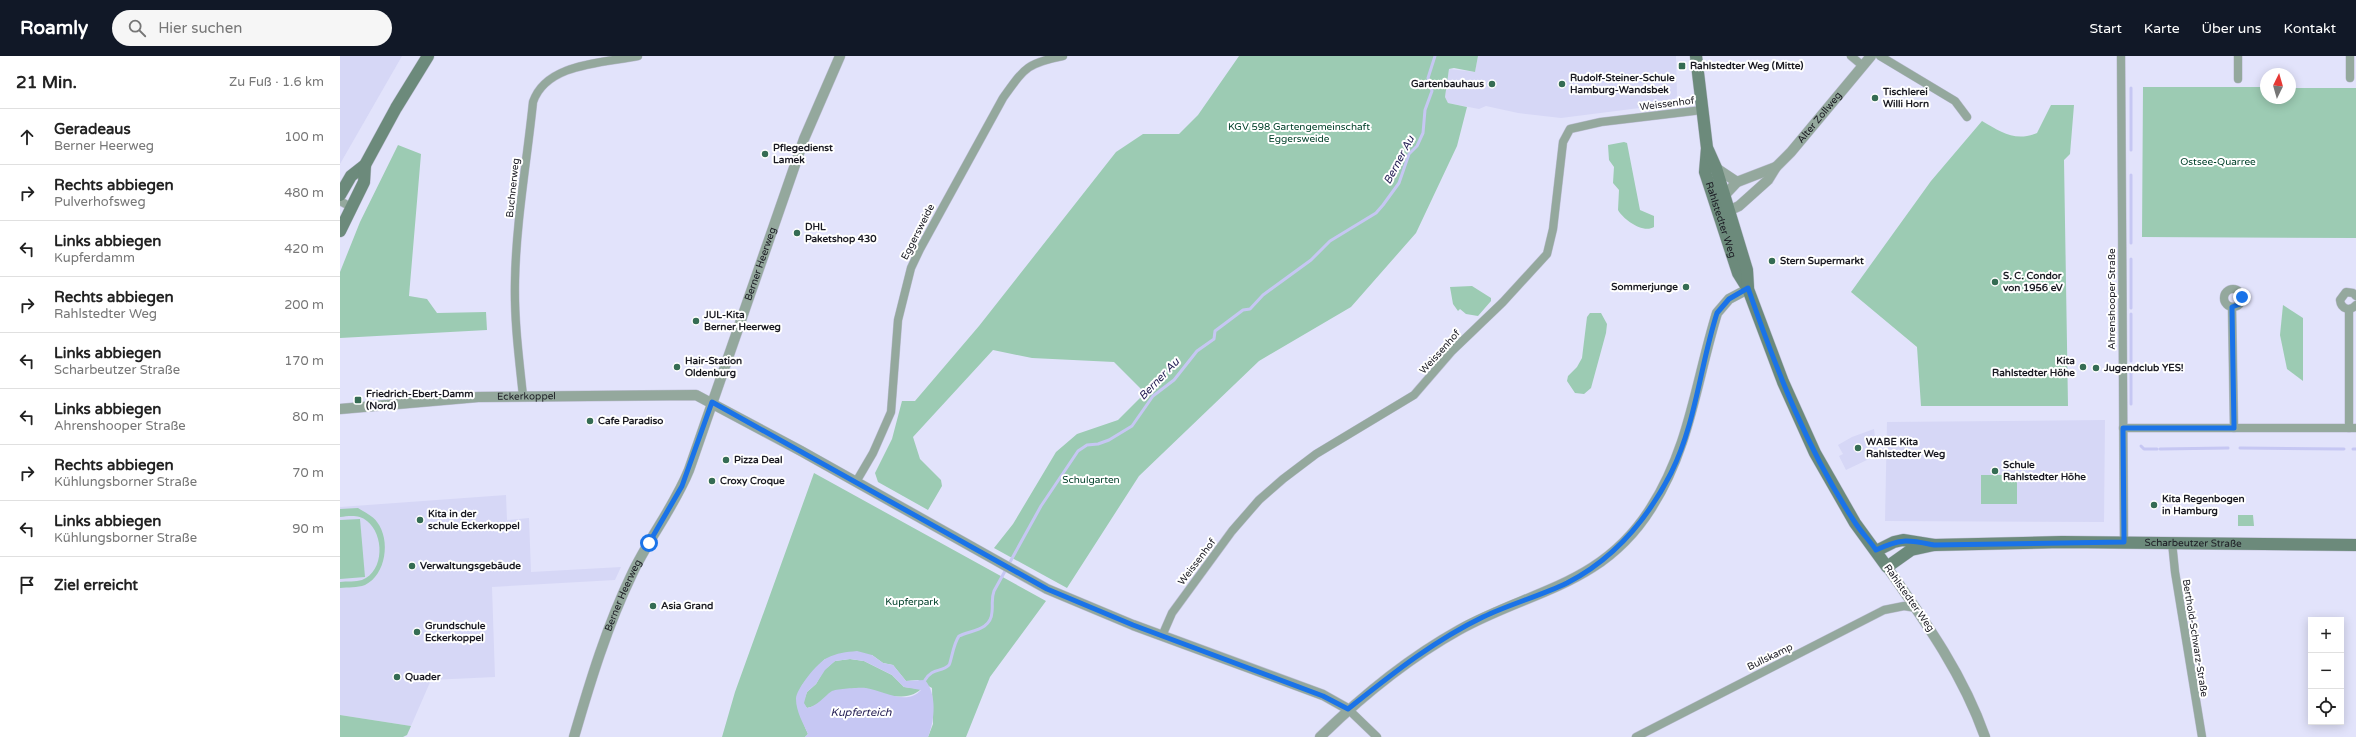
<!DOCTYPE html>
<html lang="de">
<meta charset="utf-8">
<style>
:root{--surface:#fff;--page:#f6f6f6;--text:#222;--muted:#767676;--line:#e0e0e0;--accent:#111827}
body{margin:0;font-family:"Varela Round",sans-serif;background:var(--page);color:var(--text)}
.controls{position:absolute;right:12px;bottom:12px;display:grid;overflow:hidden;border-radius:0px;box-shadow:0 2px 10px #0003}
.controls button{width:36px;height:36px;display:grid;place-items:center;padding:0;border:0;border-bottom:1px solid var(--line);background:var(--surface);color:var(--text);font:20px sans-serif}
.compass{position:absolute;left:1920px;top:12px;width:36px;height:36px;border-radius:50%;background:var(--surface);box-shadow:0 2px 10px #0003;rotate:5deg}
.stop{position:absolute;width:12px;height:12px;margin:-9px;border:3px solid #1a73e8;border-radius:50%;background:#fff}
.stop.end{background:#1a73e8;border-color:#fff;box-shadow:0 1px 4px #0008}
.list{margin:0;padding:0;list-style:none}
h2{display:flex;justify-content:space-between;align-items:center;height:52px;margin:0;padding:0 16px;font-size:17px}
h2 small{font-size:13px;font-weight:400;color:var(--muted)}
.list li{display:grid;grid-template-columns:26px 1fr auto;gap:12px;align-items:center;box-sizing:border-box;height:56px;padding:0 16px;border-top:1px solid var(--line)}
.list b{display:block;font-size:15px;white-space:nowrap}
.list p{margin:0;font-size:13px;white-space:nowrap;color:var(--muted)}
.list em{font-size:13px;font-style:normal;color:var(--muted)}
.icon{flex:none;width:22px;height:22px;fill:none;stroke:currentColor;stroke-width:2;stroke-linecap:round;stroke-linejoin:round}
.map{position:relative;flex:none;width:2016px;height:681px;overflow:hidden}
header{display:flex;align-items:center;gap:24px;box-sizing:border-box;height:56px;padding:0 20px;background:var(--accent);color:#fff}
header strong{font-size:19px}
nav{display:flex;gap:22px;margin-inline-start:auto;font-size:14px}
.search{width:280px;height:36px;background:var(--page);display:flex;align-items:center;gap:10px;box-sizing:border-box;padding:0 14px;border-radius:22px;color:var(--muted);font-size:15px}
main{display:flex}
aside{flex:1;background:var(--surface)}
.map>svg:first-child{display:block}
.built{fill:#d6d7f6}
.green{fill:#9ccbb3}
.water{fill:#c6c7f3;fill-rule:evenodd}
.lines{fill:none;stroke-linecap:round;stroke-linejoin:round}
.stream{stroke:#c6c7f3;stroke-width:3}
.minor-casing{stroke:#bebfd4;stroke-width:9}
.tertiary-casing{stroke:#bebfd4;stroke-width:11}
.secondary-casing{stroke:#bebfd4;stroke-width:13}
.minor{stroke:#94a89d;stroke-width:8}
.tertiary{stroke:#94a89d;stroke-width:10}
.secondary{stroke:#6c8a7b;stroke-width:12}
.route{stroke:#1a73e8;stroke-width:5}
.poi-dot{fill:#356c53;stroke:#fff;stroke-width:1.5}
.labels{text-anchor:middle;dominant-baseline:central;stroke-width:4;stroke-linejoin:round;paint-order:stroke}
.poi-label{font-size:10px;font-weight:bold;fill:#1b1b23;stroke:#fff;text-anchor:start}
.street-label{font-size:10px;fill:#1b1b23;stroke:#fff}
.park-label{font-size:10px;fill:#004029;stroke:#fff}
.water-label{font-size:11px;font-style:italic;fill:#262055;stroke:#fff}
</style>
<header>
<strong>Roamly</strong>
<div class="search"><svg class="icon" aria-label="search" viewBox="0 0 24 24"><circle cx="10" cy="10" r="6"/><path d="M15 15l6 6"/></svg>Hier suchen</div>
<nav><a>Start</a><a>Karte</a><a>Über uns</a><a>Kontakt</a></nav>
</header>
<main>
<aside>
<h2>21 Min.<small>Zu Fuß · 1.6 km</small></h2>
<ul class="list">
<li><svg class="icon" aria-label="ahead" viewBox="0 0 24 24"><path d="M12 20V5M6 11l6-6 6 6"/></svg><div><b>Geradeaus</b><p>Berner Heerweg</p></div><em>100 m</em></li>
<li><svg class="icon" aria-label="right" viewBox="0 0 24 24"><path d="M7 20v-9h11M14 6l5 5-5 5"/></svg><div><b>Rechts abbiegen</b><p>Pulverhofsweg</p></div><em>480 m</em></li>
<li><svg class="icon" aria-label="left" viewBox="0 0 24 24"><path d="M17 20v-9H6M10 6l-5 5 5 5"/></svg><div><b>Links abbiegen</b><p>Kupferdamm</p></div><em>420 m</em></li>
<li><svg class="icon" aria-label="right" viewBox="0 0 24 24"><path d="M7 20v-9h11M14 6l5 5-5 5"/></svg><div><b>Rechts abbiegen</b><p>Rahlstedter Weg</p></div><em>200 m</em></li>
<li><svg class="icon" aria-label="left" viewBox="0 0 24 24"><path d="M17 20v-9H6M10 6l-5 5 5 5"/></svg><div><b>Links abbiegen</b><p>Scharbeutzer Straße</p></div><em>170 m</em></li>
<li><svg class="icon" aria-label="left" viewBox="0 0 24 24"><path d="M17 20v-9H6M10 6l-5 5 5 5"/></svg><div><b>Links abbiegen</b><p>Ahrenshooper Straße</p></div><em>80 m</em></li>
<li><svg class="icon" aria-label="right" viewBox="0 0 24 24"><path d="M7 20v-9h11M14 6l5 5-5 5"/></svg><div><b>Rechts abbiegen</b><p>Kühlungsborner Straße</p></div><em>70 m</em></li>
<li><svg class="icon" aria-label="left" viewBox="0 0 24 24"><path d="M17 20v-9H6M10 6l-5 5 5 5"/></svg><div><b>Links abbiegen</b><p>Kühlungsborner Straße</p></div><em>90 m</em></li>
<li><svg class="icon" aria-label="arrive" viewBox="0 0 24 24"><path d="M6 21V4h12l-3 4 3 4H6"/></svg><div><b>Ziel erreicht</b></div></li>
</ul>
</aside>
<div class="map">
<svg width="2016" height="681" viewBox="0 0 2016 681">
<rect width="100%" height="100%" fill="#e2e3fb"/>
<g class="built">
<polygon points="0,0 62,0 0,108"/>
<polygon points="1138,0 1336,0 1337,40 1331,48 1221,62 1178,57 1146,50 1139,53 1108,47 1105,41 1109,13 1135,16"/>
<polygon points="1765,364 1764,466 1545,465 1547,366"/>
<polygon points="1534,373 1537,395 1528,400 1529,403 1506,414 1499,400 1503,398 1498,389 1512,381"/>
<polygon points="166,439 167,464 189,462 191,516 281,511 275,524 152,531 155,621 91,624 71,670 0,659 0,451"/>
</g>
<g class="green">
<polygon points="899,0 1138,0 1135,16 1114,12 1109,13 1105,41 1108,47 1127,51 1117,90 1076,177 1011,251 919,305 799,420 727,532 654,492 673,468 716,396 737,378 778,364 805,337 774,306 692,302 653,294 573,381 580,403 601,424 602,430 588,454 538,426 535,417 552,383 562,345 575,345 639,270 776,96 803,78 839,78 858,59"/>
<polygon points="1803,31 1926,31 1926,42 1950,42 1950,32 2016,32 2016,182 1802,181"/>
<path d="M1711 49H1734L1730 98 1724 104 1728 350H1581L1577 291 1511 236 1591 125 1642 65C1661 76 1675 86 1697 77Z"/>
<path d="M1284 86 1287 87 1300 154 1314 160V171C1303 178 1283 163 1278 154L1279 134 1273 127 1274 111 1269 104 1268 89Z"/>
<polygon points="58,89 81,98 69,240 87,243 97,257 146,256 147,274 0,282 0,216 20,166"/>
<polygon points="1132,230 1151,242 1151,245 1138,260 1126,258 1120,253 1118,255 1113,248 1110,231"/>
<polygon points="1943,249 1963,262 1963,325 1947,313 1940,279"/>
<polygon points="1250,257 1261,257 1267,268 1266,277 1251,332 1244,338 1235,337 1227,325 1228,320 1237,311 1242,302 1247,261"/>
<path d="M474 417 706 545 650 621 626 681H588L593 668 592 632 578 624 566 625 553 609 543 607 532 599 485 603C456 634 450 637 468 678L465 681H382L395 636Z"/>
<rect x="1641" y="419" width="36" height="29"/>
<path d="M18 452C24 456 33 460 37 466 51 484 46 519 25 529 17 532 8 531 0 532V526C7 525 16 526 22 524 45 515 44 478 27 465 19 458 9 460 0 461V453Z"/>
<polygon points="1898,459 1913,459 1914,470 1898,470"/>
<polygon points="20,463 25,521 0,523 0,464"/>
<path d="M510 603 524 605 552 619 564 631 581 633C566 649 528 635 507 634 488 633 484 649 467 652L463 647 467 636 476 628 484 614 495 605Z"/>
<polygon points="0,659 71,670 67,679 63,681 0,681"/>
</g>
<path class="water" d="M517 595 532 599 543 607 553 609 566 625 585 624C597 638 595 664 588 681H465L468 678C463 667 456 655 456 643 456 633 478 606 487 602 497 597 506 596 517 595ZM510 603 524 605 552 619 564 631 581 634C566 650 544 635 526 632 522 631 496 633 492 635 483 641 478 650 467 652L464 647 467 636 476 628 485 614 495 605Z"/>
<g class="lines">
<g class="stream">
<polyline points="1791,32 1791,94"/>
<polyline points="1791,119 1791,187"/>
<polyline points="1791,252 1791,203"/>
<polyline points="1791,305 1791,258"/>
<polyline points="1791,348 1791,312"/>
<polyline points="1801,390 1804,393 1817,393"/>
<polyline points="1900,392 2004,393"/>
<polyline points="1820,393 1888,392"/>
<polyline points="2013,393 2016,393"/>
<path d="M585 624C593 611 601 617 609 609 611 607 613 588 619 580 632 574 651 574 652 556 653 548 651 543 654 535L701 450 738 395 747 389 758 388 769 384 792 370 813 340 834 324 857 295 874 283 875 275 903 254 910 253 923 239 971 204 990 185 1036 157 1043 149 1059 127 1069 98 1077 90 1083 77 1085 54 1092 35 1088 22 1095 0"/>
</g>
<defs>
<g id="minor">
<polyline points="1511,0 1523,10"/>
<polyline points="1540,0 1615,45 1627,61"/>
<polyline points="1781,0 1784,486"/>
<polyline points="2010,22 2010,0"/>
<polyline points="1898,23 1898,0"/>
<polyline points="0,145 11,151"/>
<circle cx="1893" cy="242" r="9"/>
<path d="M2016 240 2013 237 2006 236 2000 244C2001 253 2010 256 2016 249"/>
<polyline points="1892,251 1894,372"/>
<polyline points="2009,253 2009,372"/>
<path d="M183 340C179 302 174 264 175 225 176 166 187 105 193 46 206 7 263 7 298 0"/>
<polyline points="1783,372 2016,372"/>
<path d="M516 426 533 397 551 356 558 264 571 212 580 193 663 42C684 13 686 7 723 0"/>
<polyline points="1832,486 1835,516 1862,681"/>
<polyline points="822,580 832,557 892,475 919,444 943,423 976,398 1074,339 1112,295 1163,246 1207,198 1213,173 1223,86 1230,73 1261,66 1362,54"/>
<polyline points="1008,653 1037,681"/>
<polyline points="1296,681 1544,554 1564,550 1576,552"/>
</g>
<g id="tertiary">
<polyline points="1376,112 1397,126"/>
<polyline points="1381,143 1397,126 1436,111"/>
<path id="s1" d="M1382 158 1399 150 1428 124 1436 111 1451 96 1531 0"/>
<path id="s2" d="M0 353 138 341 356 339 461 395 707 533 793 569 983 639 1008 653"/>
<path d="M1547 511C1585 565 1623 618 1645 681"/>
<path id="s3" d="M234 681C250 626 267 570 292 518 309 482 334 451 349 414L464 83 500 0"/>
<path d="M980 681C1022 640 1067 603 1119 574 1191 534 1262 530 1311 452 1350 391 1356 325 1377 257L1389 243 1408 233"/>
</g>
<g id="secondary">
<path id="s4" d="M1356 0 1367 92 1365 116 1398 217 1408 233 1443 326 1475 397 1515 467 1547 511 1571 494 1594 489"/>
<polyline points="1368,94 1376,112 1407,214 1408,231"/>
<polyline points="0,139 11,120 25,109 56,52 88,0"/>
<polyline points="0,175 24,126 25,109"/>
<path id="s5" d="M1536 495 1554 486 1563 484 1594 489 1722 486 2016 489"/>
</g>
</defs>
<use href="#minor" class="minor-casing"/>
<use href="#tertiary" class="tertiary-casing"/>
<use href="#secondary" class="secondary-casing"/>
<use href="#minor" class="minor"/>
<use href="#tertiary" class="tertiary"/>
<use href="#secondary" class="secondary"/>
</g>
<g class="lines">
<path class="route" d="M309 487 342 430 372 346 707 533 793 569 983 640 1008 653C1051 619 1093 585 1143 561 1170 548 1200 540 1227 527 1274 503 1307 464 1331 417 1356 367 1360 310 1377 257L1389 243 1408 232C1436 313 1468 396 1516 468 1522 477 1530 485 1536 494 1561 482 1568 484 1594 489L1784 486 1783 372H1894L1892 251 1900 248 1902 241"/>
</g>
<g class="poi-dot">
<rect x="1338" y="6" width="8" height="8" rx="2"/>
<circle cx="1152" cy="28" r="4"/>
<circle cx="1222" cy="28" r="4"/>
<circle cx="1535" cy="42" r="4"/>
<circle cx="425" cy="98" r="4"/>
<circle cx="457" cy="177" r="4"/>
<circle cx="1432" cy="205" r="4"/>
<circle cx="1655" cy="226" r="4"/>
<circle cx="1346" cy="231" r="4"/>
<circle cx="356" cy="265" r="4"/>
<circle cx="337" cy="311" r="4"/>
<circle cx="1743" cy="311" r="4"/>
<circle cx="1756" cy="312" r="4"/>
<rect x="14" y="340" width="8" height="8" rx="2"/>
<circle cx="250" cy="365" r="4"/>
<circle cx="1518" cy="392" r="4"/>
<circle cx="386" cy="404" r="4"/>
<circle cx="1655" cy="415" r="4"/>
<circle cx="372" cy="425" r="4"/>
<circle cx="1814" cy="449" r="4"/>
<circle cx="80" cy="464" r="4"/>
<circle cx="72" cy="510" r="4"/>
<circle cx="313" cy="550" r="4"/>
<circle cx="77" cy="576" r="4"/>
<circle cx="57" cy="621" r="4"/>
</g>
<g class="labels">
<g class="poi-label">
<text x="1350" y="10">Rahlstedter Weg (Mitte)</text>
<text x="1230" y="22">Rudolf-Steiner-Schule<tspan x="1230" dy="12">Hamburg-Wandsbek</tspan></text>
<text x="1144" y="28" text-anchor="end">Gartenbauhaus</text>
<text x="1543" y="36">Tischlerei<tspan x="1543" dy="12">Willi Horn</tspan></text>
<text x="433" y="92">Pflegedienst<tspan x="433" dy="12">Lamek</tspan></text>
<text x="465" y="171">DHL<tspan x="465" dy="12">Paketshop 430</tspan></text>
<text x="1440" y="205">Stern Supermarkt</text>
<text x="1663" y="220">S. C. Condor<tspan x="1663" dy="12">von 1956 eV</tspan></text>
<text x="1338" y="231" text-anchor="end">Sommerjunge</text>
<text x="364" y="259">JUL-Kita<tspan x="364" dy="12">Berner Heerweg</tspan></text>
<text x="345" y="305">Hair-Station<tspan x="345" dy="12">Oldenburg</tspan></text>
<text x="1735" y="305" text-anchor="end">Kita<tspan x="1735" dy="12">Rahlstedter Höhe</tspan></text>
<text x="1764" y="312">Jugendclub YES!</text>
<text x="26" y="338">Friedrich-Ebert-Damm<tspan x="26" dy="12">(Nord)</tspan></text>
<text x="258" y="365">Cafe Paradiso</text>
<text x="1526" y="386">WABE Kita<tspan x="1526" dy="12">Rahlstedter Weg</tspan></text>
<text x="394" y="404">Pizza Deal</text>
<text x="1663" y="409">Schule<tspan x="1663" dy="12">Rahlstedter Höhe</tspan></text>
<text x="380" y="425">Croxy Croque</text>
<text x="1822" y="443">Kita Regenbogen<tspan x="1822" dy="12">in Hamburg</tspan></text>
<text x="88" y="458">Kita in der<tspan x="88" dy="12">schule Eckerkoppel</tspan></text>
<text x="80" y="510">Verwaltungsgebäude</text>
<text x="321" y="550">Asia Grand</text>
<text x="85" y="570">Grundschule<tspan x="85" dy="12">Eckerkoppel</tspan></text>
<text x="65" y="621">Quader</text>
</g>
<g class="street-label">
<text transform="translate(1327 48) rotate(-7)">Weissenhof</text>
<text stroke="none"><textPath href="#s1" startOffset="139">Alter Zollweg</textPath></text>
<text transform="translate(173 132) rotate(-84)">Buchnerweg</text>
<text stroke="none"><textPath href="#s4" startOffset="167">Rahlstedter Weg</textPath></text>
<text transform="translate(578 176) rotate(-63)">Eggersweide</text>
<text stroke="none"><textPath href="#s3" startOffset="510">Berner Heerweg</textPath></text>
<text transform="translate(1772 243) rotate(-90)">Ahrenshooper Straße</text>
<text transform="translate(1100 296) rotate(-48)">Weissenhof</text>
<text stroke="none"><textPath href="#s2" startOffset="187">Eckerkoppel</textPath></text>
<text stroke="none"><textPath href="#s5" startOffset="320">Scharbeutzer Straße</textPath></text>
<text transform="translate(857 506) rotate(-53)">Weissenhof</text>
<text stroke="none"><textPath href="#s3" startOffset="150">Berner Heerweg</textPath></text>
<text transform="translate(1569 542) rotate(55)">Rahlstedter Weg</text>
<text transform="translate(1855 582) rotate(81)">Berthold-Schwarz-Straße</text>
<text transform="translate(1430 601) rotate(-26)">Bullskamp</text>
</g>
<g class="park-label">
<text x="959" y="71">KGV 598 Gartengemeinschaft<tspan x="959" dy="12">Eggersweide</tspan></text>
<text x="1878" y="106">Ostsee-Quarree</text>
<text x="751" y="424">Schulgarten</text>
<text x="572" y="546">Kupferpark</text>
</g>
<g class="water-label">
<text transform="translate(1059 104) rotate(-62)">Berner Au</text>
<text transform="translate(819 323) rotate(-46)">Berner Au</text>
<text x="521" y="656">Kupferteich</text>
</g>
</g>
</svg>
<div class="controls">
<button>+</button>
<button>−</button>
<button><svg class="icon" aria-label="locate" viewBox="0 0 24 24"><circle cx="12" cy="12" r="6"/><path d="M12 2v4M12 18v4M2 12h4M18 12h4"/></svg></button>
</div>
<svg class="compass" viewBox="-18 -18 36 36"><path d="M0-13l5 13h-10z" fill="#e53935"/><path d="M0 13l5-13h-10z" fill="#767676"/></svg>
<div class="stop" style="left:309px;top:487px"></div>
<div class="stop end" style="left:1902px;top:241px"></div>
</div>
</main>
